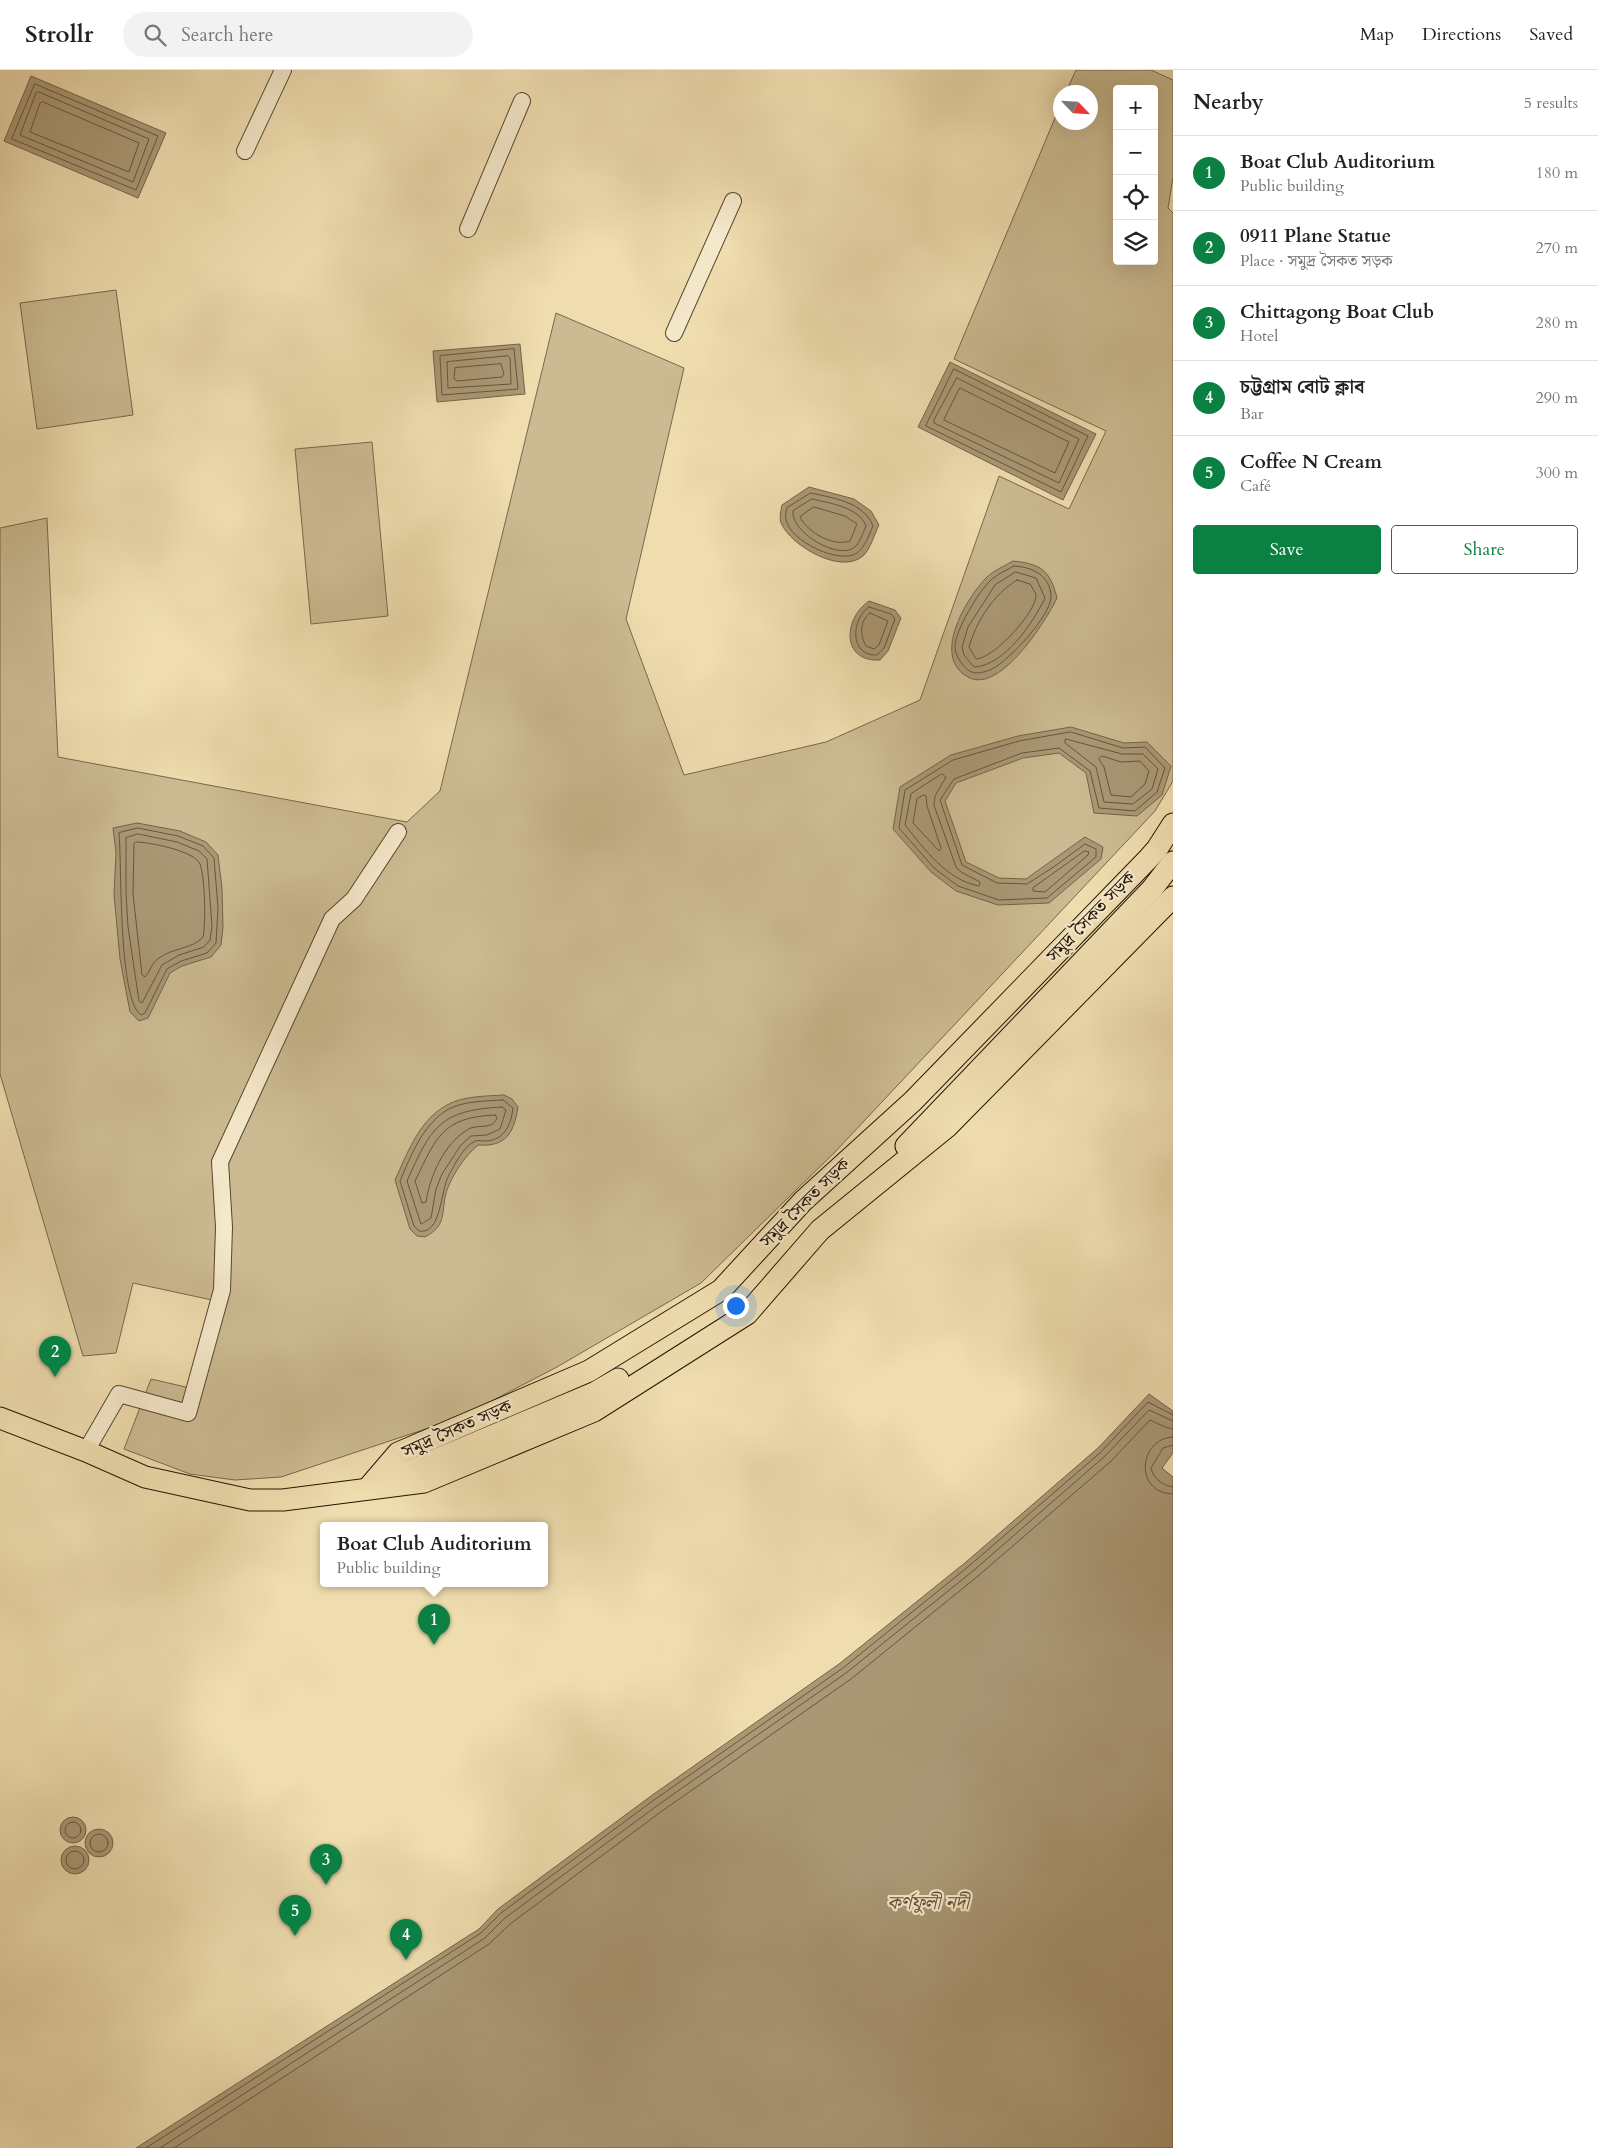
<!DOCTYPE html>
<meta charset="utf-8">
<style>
:root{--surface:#fff;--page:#f2f2f2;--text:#222;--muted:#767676;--line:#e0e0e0;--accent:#0b8043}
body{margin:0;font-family:Cardo,"Noto Serif Bengali",serif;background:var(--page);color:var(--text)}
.controls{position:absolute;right:15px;top:15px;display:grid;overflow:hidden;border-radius:5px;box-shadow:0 5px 20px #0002}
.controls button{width:45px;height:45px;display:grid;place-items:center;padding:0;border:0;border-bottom:1px solid var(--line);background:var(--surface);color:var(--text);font:25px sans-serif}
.compass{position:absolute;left:1053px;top:15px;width:45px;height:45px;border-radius:50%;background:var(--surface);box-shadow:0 5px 20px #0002;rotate:115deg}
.you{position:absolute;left:735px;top:1235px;width:18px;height:18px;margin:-12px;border:4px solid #fff;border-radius:50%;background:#1a73e8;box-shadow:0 0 0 8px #1a73e833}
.badge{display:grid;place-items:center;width:32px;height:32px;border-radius:50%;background:var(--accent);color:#fff;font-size:16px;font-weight:700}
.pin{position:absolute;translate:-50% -41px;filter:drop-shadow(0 1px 2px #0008)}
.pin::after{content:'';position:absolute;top:26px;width:18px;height:15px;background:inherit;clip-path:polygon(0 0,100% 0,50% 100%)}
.popup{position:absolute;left:320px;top:1452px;width:228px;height:65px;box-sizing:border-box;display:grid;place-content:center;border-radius:5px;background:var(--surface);filter:drop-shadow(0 1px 4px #0005);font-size:16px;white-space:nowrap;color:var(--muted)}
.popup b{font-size:19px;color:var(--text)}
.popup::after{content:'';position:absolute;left:50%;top:100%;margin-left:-10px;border:10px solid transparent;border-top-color:var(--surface)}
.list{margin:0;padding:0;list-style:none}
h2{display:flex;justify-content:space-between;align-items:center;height:65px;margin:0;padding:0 20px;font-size:21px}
h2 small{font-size:16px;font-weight:400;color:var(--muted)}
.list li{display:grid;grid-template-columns:32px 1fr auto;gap:15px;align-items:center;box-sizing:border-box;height:75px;padding:0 20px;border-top:1px solid var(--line)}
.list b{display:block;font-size:19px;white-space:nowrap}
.list p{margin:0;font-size:16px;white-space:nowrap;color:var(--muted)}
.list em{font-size:16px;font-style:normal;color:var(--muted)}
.actions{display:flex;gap:10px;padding:15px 20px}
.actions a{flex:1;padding:11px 0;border:1px solid var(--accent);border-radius:5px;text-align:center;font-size:18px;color:var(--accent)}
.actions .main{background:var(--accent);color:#fff}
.icon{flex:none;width:28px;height:28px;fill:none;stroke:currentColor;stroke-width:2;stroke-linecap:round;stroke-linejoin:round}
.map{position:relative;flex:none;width:1173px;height:2078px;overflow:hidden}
header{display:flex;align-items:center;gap:30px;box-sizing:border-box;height:70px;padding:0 25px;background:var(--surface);border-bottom:1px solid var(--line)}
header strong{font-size:24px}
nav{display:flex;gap:28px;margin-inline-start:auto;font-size:18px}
.search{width:350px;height:45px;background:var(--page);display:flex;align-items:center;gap:12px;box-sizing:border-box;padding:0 18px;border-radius:28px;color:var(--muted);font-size:19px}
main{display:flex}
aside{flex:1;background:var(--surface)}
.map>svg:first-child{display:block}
.green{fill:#ccbb92;stroke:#78674a;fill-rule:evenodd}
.water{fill:#aa9875;stroke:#746347}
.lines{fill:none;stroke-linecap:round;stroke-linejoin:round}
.shore{stroke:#66563c;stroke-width:1}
.minor-casing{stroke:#56462e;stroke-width:18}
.major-casing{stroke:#231303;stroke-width:23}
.minor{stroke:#f5e9cb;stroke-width:16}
.major{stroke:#efddaf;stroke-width:21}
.labels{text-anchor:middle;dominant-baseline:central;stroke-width:4.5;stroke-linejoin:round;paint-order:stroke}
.street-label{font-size:18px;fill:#231303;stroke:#f5e9cb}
.water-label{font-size:19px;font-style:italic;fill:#604f36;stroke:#f5e9cb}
</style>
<header>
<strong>Strollr</strong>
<div class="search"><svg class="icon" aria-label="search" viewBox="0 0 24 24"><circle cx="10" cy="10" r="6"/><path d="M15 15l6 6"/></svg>Search here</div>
<nav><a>Map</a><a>Directions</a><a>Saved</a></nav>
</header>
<main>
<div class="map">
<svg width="1173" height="2078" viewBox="0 0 1173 2078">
<rect width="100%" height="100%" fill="#efddaf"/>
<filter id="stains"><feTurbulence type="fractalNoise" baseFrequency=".004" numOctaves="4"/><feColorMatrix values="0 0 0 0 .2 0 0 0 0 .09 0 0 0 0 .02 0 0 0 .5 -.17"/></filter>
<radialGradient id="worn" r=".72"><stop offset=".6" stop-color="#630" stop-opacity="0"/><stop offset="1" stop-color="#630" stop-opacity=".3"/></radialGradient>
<g class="green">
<path d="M1076 0H1151L1173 10V107L1168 138 1173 143V711L1155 741 835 1082 701 1213 557 1297 459 1348 281 1407 235 1410 190 1404 124 1379 151 1309 190 1318 212 1230 133 1213 116 1283 83 1286 0 1004V458L47 448 58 687 407 752 440 721 556 243 684 298 626 549 684 705 826 672 920 630 999 406 1069 439 1106 361 954 289 1060 36V52H1090V22H1066ZM1117 19H1154V191H1117Z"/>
<polygon points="116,220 133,345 37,359 20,233"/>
<polygon points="372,372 388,546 311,554 295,379"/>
</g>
<g class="water">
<polygon points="31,6 166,63 138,128 4,71"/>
<polygon points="520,274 525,324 437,332 433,281"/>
<polygon points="950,292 1096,364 1063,430 918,357"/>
<path d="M809 417 854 429 871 441 879 455C874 465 871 478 863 486 841 505 791 476 781 453 779 448 781 440 782 435Z"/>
<path d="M1013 491C1041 494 1050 500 1057 528 1046 551 1001 622 970 608 929 589 967 527 987 507 994 500 1005 496 1013 491Z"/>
<path d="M869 531 895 540 901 548 888 581 880 590C841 592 843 549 869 531Z"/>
<polygon points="1071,657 1124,673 1147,672 1171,696 1162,725 1137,746 1094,743 1086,703 1059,683 1023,688 956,713 945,731 966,792 999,808 1026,809 1085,767 1103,777 1101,789 1049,833 998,835 956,821 931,802 893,759 900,717 951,685 1018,666"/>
<polygon points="137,753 180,761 206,772 218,785 222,818 223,857 221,875 211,887 182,896 170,903 148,948 139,951 130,942 120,889 114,824 116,782 113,758"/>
<path d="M504 1025 512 1029 518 1037C514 1063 506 1077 478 1075 464 1087 453 1104 447 1120 440 1141 449 1154 425 1167L417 1166 410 1159 395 1110C408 1082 420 1047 451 1033 466 1026 488 1026 504 1025Z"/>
<polygon points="1149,1324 1173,1341 1173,1383 1162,1398 1173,1407 1173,2078 136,2078 479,1859 498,1839 651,1726 839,1594 966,1492 1098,1378"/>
<circle cx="73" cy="1760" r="13"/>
<circle cx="99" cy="1773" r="14"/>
<circle cx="75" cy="1790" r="14"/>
</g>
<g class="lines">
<g class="shore">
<polygon points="35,14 158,66 136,120 12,69"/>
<polygon points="39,22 149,69 133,112 20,65 36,23"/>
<polygon points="43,32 139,73 129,102 30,62 40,33"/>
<polygon points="514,279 518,319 442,325 440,286"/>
<polygon points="508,286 510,288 511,314 448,318 447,292"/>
<polygon points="501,294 504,304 502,307 457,311 454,309 455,298"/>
<polygon points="954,299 1088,366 1061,422 926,356"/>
<polygon points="957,308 1079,369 1059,413 934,353 934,350"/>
<polygon points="960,318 1069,372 1055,403 944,350"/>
<path d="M811 423C833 428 864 432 873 456 869 465 865 477 857 483 840 495 789 471 786 449 785 446 786 441 787 438Z"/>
<path d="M812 429C829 433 859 437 866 456 863 463 860 472 855 477 839 491 790 462 793 441Z"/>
<path d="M814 437 845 446 857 454 850 471C833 477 807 462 800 447Z"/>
<path d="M1014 496C1032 497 1050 505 1051 526 1052 545 1008 591 992 599 983 603 972 606 965 597 960 592 955 584 955 577 955 560 979 521 991 510 997 504 1007 500 1014 496Z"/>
<path d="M1016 502 1036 508 1045 528C1033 553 1004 596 974 597L964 585 962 577 968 557 995 515Z"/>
<path d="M1017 510 1030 514 1036 524C1038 541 993 589 976 589L969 577C977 550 993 525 1017 510Z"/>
<path d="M869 537 891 544 895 549 884 578 877 585C849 586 851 549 869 537Z"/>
<path d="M870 543 888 551 879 575 874 579 866 576C860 565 859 552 870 543Z"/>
<polygon points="1071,662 1123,678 1145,677 1165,698 1157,722 1135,741 1099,738 1090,701 1059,678 1022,683 954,709 940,730 962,795 997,813 1027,814 1055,796 1085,774 1096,779 1096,787 1047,828 999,830 958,816 934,798 899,758 905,720 953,690 1019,671"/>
<polygon points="1066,669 1122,684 1143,684 1158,699 1152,719 1133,734 1104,732 1096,697 1065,673"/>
<polygon points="1102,686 1121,692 1140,691 1149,701 1145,714 1131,727 1111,725 1104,697 1099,689"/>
<path d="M942 704 946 707 935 726 934 735 956 797 961 802 980 812 979 816C947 810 924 779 905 755L911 724Z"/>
<polygon points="924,725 926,726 927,736 941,778 939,781 913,753 917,729"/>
<path d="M138 758 178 766 203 776 214 788 218 838 216 873 207 883 181 891 167 899 145 943 141 945C118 930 122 794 119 763Z"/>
<polygon points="138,764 177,772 199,781 207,789 212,856 210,870 204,877 179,885 162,895 142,933 139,931 128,857 126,824 126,768"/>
<path d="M136 772C149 772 195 781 200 794 205 807 206 854 203 867 193 879 172 878 159 888 152 892 150 902 145 907L142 905 133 824 134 774Z"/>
<polygon points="1085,781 1089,782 1088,785 1045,822 1033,821 1033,818"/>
<path d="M503 1030 513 1038C511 1054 505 1070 486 1071 483 1071 478 1070 475 1071 463 1077 455 1094 449 1105 440 1120 442 1165 419 1161L414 1156 400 1111C411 1085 425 1049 453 1037 468 1031 487 1031 503 1030Z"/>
<path d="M502 1037 506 1040 500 1059 487 1065 471 1066 461 1075 442 1104 436 1119 431 1148 421 1154 407 1111C431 1057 440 1040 502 1037Z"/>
<path d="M495 1045 497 1048C492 1061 477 1053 467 1060 444 1074 430 1106 426 1132L422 1133 415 1111C436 1068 442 1047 495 1045Z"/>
<path d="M1173 1367C1139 1368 1133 1423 1173 1424"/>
<path d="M1173 1375 1163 1378 1151 1398C1153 1408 1163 1416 1173 1417"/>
<circle cx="73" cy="1760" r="8"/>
<circle cx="99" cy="1773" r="9"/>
<circle cx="75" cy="1790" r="9"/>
<polyline points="146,2078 481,1863 501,1843 654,1730 843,1598 969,1496 1101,1382 1148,1332 1173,1345"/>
<polyline points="160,2078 485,1868 505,1848 658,1735 846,1603 973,1501 1105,1386 1149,1340 1173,1351"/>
<polyline points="174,2078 489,1874 510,1854 662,1741 851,1609 978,1506 1110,1392 1150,1350 1165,1357 1173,1359"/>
</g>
<defs>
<g id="minor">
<polyline points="245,81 283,0"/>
<polyline points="468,159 522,31"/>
<polyline points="674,263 733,131"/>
<polyline points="86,1381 119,1324 188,1343 222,1220 224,1157 220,1092 332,849 354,829 398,762"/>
</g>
<g id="major">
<polyline points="906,1076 1152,819 1173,792"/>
<polyline points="0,1348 86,1381 145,1407 250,1430 283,1430 424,1412 594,1341 747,1244 820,1160 948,1056 1173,827"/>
<polyline points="392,1408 594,1323 618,1309"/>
<polyline points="368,1418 398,1383 589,1301 721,1220 803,1131 913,1031 1149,788 1157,779 1173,754"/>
</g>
</defs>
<use href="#minor" class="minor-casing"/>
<use href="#major" class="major-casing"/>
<use href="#minor" class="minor"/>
<use href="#major" class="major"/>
</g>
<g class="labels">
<g class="street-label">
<text transform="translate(1091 847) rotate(-46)">সমুদ্র সৈকত সড়ক</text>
<text transform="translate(805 1133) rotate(-45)">সমুদ্র সৈকত সড়ক</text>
<text transform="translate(457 1359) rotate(-24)">সমুদ্র সৈকত সড়ক</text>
</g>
<g class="water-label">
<text x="928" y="1833">কর্ণফুলী নদী</text>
</g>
</g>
<rect width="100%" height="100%" filter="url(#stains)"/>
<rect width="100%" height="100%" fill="url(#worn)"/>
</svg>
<div class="controls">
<button>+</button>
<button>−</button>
<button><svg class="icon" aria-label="locate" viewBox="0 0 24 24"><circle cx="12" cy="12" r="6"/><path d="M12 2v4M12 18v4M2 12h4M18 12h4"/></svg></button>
<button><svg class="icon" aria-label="layers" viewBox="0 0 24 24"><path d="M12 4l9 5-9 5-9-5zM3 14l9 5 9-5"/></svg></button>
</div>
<svg class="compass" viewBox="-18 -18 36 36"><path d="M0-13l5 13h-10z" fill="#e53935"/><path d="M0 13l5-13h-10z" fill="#767676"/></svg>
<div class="you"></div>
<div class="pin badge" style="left:434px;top:1575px">1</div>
<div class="popup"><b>Boat Club Auditorium</b>Public building</div>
<div class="pin badge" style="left:55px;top:1307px">2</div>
<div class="pin badge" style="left:326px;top:1815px">3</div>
<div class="pin badge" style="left:406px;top:1890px">4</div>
<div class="pin badge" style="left:295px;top:1866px">5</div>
</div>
<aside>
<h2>Nearby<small>5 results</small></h2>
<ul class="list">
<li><span class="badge">1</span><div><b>Boat Club Auditorium</b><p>Public building</p></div><em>180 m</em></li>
<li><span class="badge">2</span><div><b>0911 Plane Statue</b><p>Place · সমুদ্র সৈকত সড়ক</p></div><em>270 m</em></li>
<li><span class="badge">3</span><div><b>Chittagong Boat Club</b><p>Hotel</p></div><em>280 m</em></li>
<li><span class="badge">4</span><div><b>চট্টগ্রাম বোট ক্লাব</b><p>Bar</p></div><em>290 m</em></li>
<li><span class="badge">5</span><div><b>Coffee N Cream</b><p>Café</p></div><em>300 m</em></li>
</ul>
<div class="actions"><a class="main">Save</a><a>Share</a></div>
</aside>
</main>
